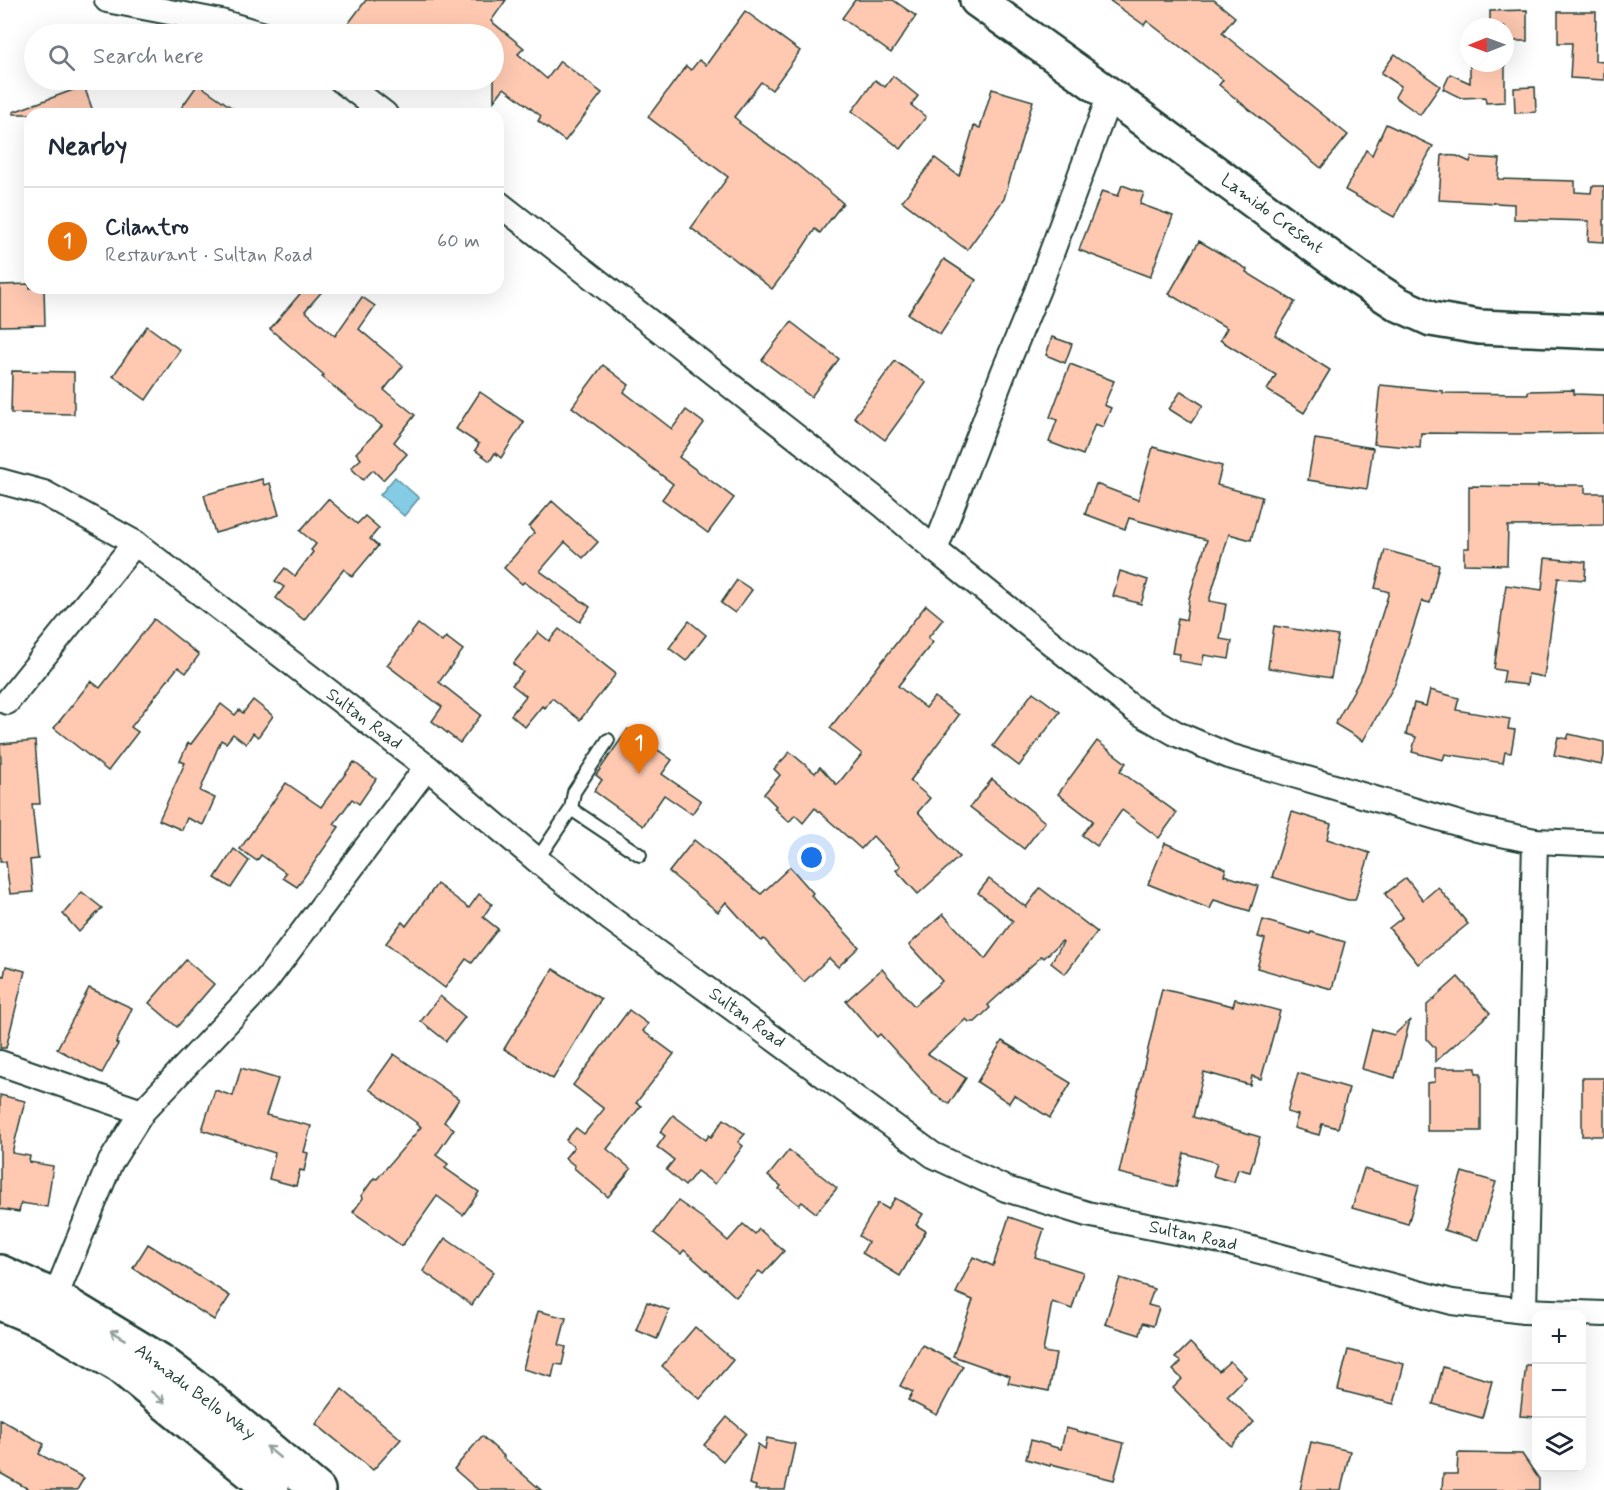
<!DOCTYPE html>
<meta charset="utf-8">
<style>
:root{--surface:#fff;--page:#f2f2f3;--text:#1f2937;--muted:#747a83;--line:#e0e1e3;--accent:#2563eb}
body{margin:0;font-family:Mynerve,sans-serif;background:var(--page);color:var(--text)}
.controls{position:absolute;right:18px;bottom:18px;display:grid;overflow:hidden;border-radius:12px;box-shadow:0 6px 24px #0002}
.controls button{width:54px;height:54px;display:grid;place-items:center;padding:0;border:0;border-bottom:2px solid var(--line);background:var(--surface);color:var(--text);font:30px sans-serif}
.compass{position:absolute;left:1460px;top:18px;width:54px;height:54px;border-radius:50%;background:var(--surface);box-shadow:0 6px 24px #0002;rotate:269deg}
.you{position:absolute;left:812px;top:858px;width:21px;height:21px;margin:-15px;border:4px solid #fff;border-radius:50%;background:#1a73e8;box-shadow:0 0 0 9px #1a73e833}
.badge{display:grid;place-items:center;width:39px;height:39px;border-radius:50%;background:var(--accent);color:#fff;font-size:20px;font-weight:700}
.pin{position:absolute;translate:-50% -50px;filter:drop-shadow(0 2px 3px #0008)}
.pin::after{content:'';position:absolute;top:32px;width:21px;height:18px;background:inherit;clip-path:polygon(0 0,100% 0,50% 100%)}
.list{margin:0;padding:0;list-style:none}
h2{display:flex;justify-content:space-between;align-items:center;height:78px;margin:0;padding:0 24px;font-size:26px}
h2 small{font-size:20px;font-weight:400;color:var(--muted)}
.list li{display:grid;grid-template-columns:39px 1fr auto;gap:18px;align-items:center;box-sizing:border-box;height:108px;padding:0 24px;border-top:2px solid var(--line)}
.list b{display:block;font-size:22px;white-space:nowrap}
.list p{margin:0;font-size:20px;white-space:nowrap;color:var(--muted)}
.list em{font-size:20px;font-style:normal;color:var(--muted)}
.icon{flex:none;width:33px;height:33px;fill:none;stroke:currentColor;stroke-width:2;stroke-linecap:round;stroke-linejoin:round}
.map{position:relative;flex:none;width:1604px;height:1490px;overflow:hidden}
.search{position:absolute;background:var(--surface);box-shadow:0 6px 24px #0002;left:24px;top:24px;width:480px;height:66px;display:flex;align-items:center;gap:15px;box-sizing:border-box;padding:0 21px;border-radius:33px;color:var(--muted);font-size:22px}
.panel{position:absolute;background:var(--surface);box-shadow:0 6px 24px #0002;left:24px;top:108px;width:480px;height:186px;border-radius:18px}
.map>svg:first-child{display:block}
.water{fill:#84cbe5;stroke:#5c929e;stroke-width:1.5}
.building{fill:#ffc9b1;stroke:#1f3d34;stroke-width:1.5}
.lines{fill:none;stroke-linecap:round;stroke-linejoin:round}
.lane-casing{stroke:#1f3d34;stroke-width:16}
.street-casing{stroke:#1f3d34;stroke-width:28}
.secondary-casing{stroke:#1f3d34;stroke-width:38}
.lane{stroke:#fff;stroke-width:12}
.street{stroke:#fff;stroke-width:24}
.secondary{stroke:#fff;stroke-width:33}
.oneway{stroke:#8f9e9a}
.labels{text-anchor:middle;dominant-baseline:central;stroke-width:6;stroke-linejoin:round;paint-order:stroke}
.street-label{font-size:18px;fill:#1f3d34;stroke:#fff}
</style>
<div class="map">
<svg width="1604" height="1490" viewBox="0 0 1604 1490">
<rect width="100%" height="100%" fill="#fff"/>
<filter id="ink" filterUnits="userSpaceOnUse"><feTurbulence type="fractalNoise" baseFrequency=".0167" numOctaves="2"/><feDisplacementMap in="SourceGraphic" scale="12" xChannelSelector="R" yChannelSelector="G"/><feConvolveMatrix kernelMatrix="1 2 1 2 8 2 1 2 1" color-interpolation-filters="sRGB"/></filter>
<g filter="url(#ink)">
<polygon class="water" points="395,477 419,498 404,516 380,495"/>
<g class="building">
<polygon points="366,0 506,0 491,21 524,48 518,54 547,79 560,61 602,93 565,141 538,121 541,116 504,88 494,101 494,34 354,34 345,28"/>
<polygon points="855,0 893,0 916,16 891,53 842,18"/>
<polygon points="1109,0 1214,0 1235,17 1222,33 1348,135 1321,168 1219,85 1223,80 1147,21 1144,25"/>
<polygon points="1527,10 1527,41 1505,41 1505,27 1490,27 1490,11"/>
<polygon points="745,11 800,51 772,90 761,82 734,117 740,122 739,123 796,164 843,203 820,233 815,229 798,255 772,289 728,254 727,255 691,228 728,177 648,117 686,66 691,70 699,60 706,65"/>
<polygon points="1558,12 1596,12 1595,61 1604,62 1604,80 1570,78 1572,43 1558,43"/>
<polygon points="1395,54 1440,86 1420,115 1395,97 1401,86 1381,73"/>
<polygon points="1470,63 1505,63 1505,102 1486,103 1485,97 1461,98 1443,89 1450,74 1470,83"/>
<polygon points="893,76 918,96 911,105 926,117 901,149 852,111 875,80 885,87"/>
<polygon points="198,84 241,114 177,114"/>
<polygon points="84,86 94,114 13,114 13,112"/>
<polygon points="1535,87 1536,112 1515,113 1514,88"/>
<polygon points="992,89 1033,101 1004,199 967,250 902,201 935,158 959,176 974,126 980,128"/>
<polygon points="1386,124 1433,146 1394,217 1345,190 1366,150 1372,155"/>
<polygon points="1442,155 1457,156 1470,162 1472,157 1500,159 1498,179 1575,181 1575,192 1591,193 1592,186 1604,186 1604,242 1588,241 1589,221 1514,219 1514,204 1439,200"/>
<polygon points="1122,185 1144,193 1140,204 1173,216 1150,277 1079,250 1102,191 1118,196"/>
<polygon points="1199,241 1247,269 1246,272 1295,302 1275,335 1330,370 1304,413 1267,390 1276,375 1220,340 1227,328 1169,294"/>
<polygon points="944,259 976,280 940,335 908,314"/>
<polygon points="30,284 30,288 44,288 45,325 0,326 0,285"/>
<polygon points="305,288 325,288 305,311 335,336 362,297 375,306 359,329 403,366 384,390 415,415 394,442 407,454 383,480 373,470 363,480 351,468 361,459 356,453 382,426 322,377 324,375 270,329"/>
<polygon points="791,322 839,359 811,397 762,360"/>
<polygon points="147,326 180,350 146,400 113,376"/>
<polygon points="1052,337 1072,344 1065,363 1046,355"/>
<polygon points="895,361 926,383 885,440 854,417"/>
<polygon points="1070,364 1114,381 1104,405 1111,408 1103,427 1095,424 1083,455 1049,442 1057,420 1050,417"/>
<polygon points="603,365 629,385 624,392 672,429 686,410 704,423 679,457 734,498 708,533 662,499 673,484 572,407"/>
<polygon points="12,371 74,372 74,414 11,413"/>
<polygon points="1380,385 1443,391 1443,393 1528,394 1528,391 1574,390 1574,394 1604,395 1604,433 1522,434 1421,433 1420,448 1374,444"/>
<polygon points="1181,391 1203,405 1191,423 1169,409"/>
<polygon points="480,392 524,422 501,458 495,453 490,461 475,450 479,444 456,429"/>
<polygon points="1315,439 1373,448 1367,489 1308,480"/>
<polygon points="1153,447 1222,466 1217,485 1262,497 1251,540 1229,534 1209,601 1226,604 1220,639 1232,641 1229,659 1204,655 1202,665 1179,661 1180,654 1172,653 1178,618 1186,620 1189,598 1207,540 1129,518 1125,529 1085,514 1096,484 1138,500"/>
<polygon points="262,479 264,485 270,483 279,515 215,533 204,495"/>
<polygon points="1538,485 1585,485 1585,493 1604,493 1604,525 1508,526 1507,565 1464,564 1464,548 1469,548 1469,486 1538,487"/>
<polygon points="328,499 357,524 365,516 379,528 370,539 378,546 352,577 344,569 304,620 276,598 284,587 275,581 285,568 295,576 313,552 311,550 316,544 300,531"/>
<polygon points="552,501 598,542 583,558 565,542 540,571 590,607 580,622 524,582 522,584 504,568 534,533 529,527"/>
<polygon points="1385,550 1439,565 1430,603 1422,601 1395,684 1363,741 1335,724 1364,672 1389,592 1375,588"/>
<polygon points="1545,558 1586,562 1585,580 1558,578 1544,677 1528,674 1527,685 1503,682 1505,671 1494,669 1506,585 1542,590"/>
<polygon points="1120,571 1148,580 1141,604 1113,596"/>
<polygon points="737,580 752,590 735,613 721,603"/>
<polygon points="926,605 943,619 928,638 933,642 898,686 926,708 934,697 959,715 910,781 930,798 918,812 959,857 918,894 896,870 901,866 873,836 861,849 815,808 803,823 795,815 789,822 774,808 776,806 764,794 780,775 774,769 790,752 815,773 820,767 837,785 862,754 830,728"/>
<polygon points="154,619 199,655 186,673 178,667 131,727 138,732 108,771 54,728 91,681 100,688"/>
<polygon points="689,621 706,635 686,661 669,648"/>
<polygon points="418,624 442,642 446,637 463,650 439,682 481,715 460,743 432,721 442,707 387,665"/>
<polygon points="1274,626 1338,636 1331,678 1268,668"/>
<polygon points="559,629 616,674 580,720 552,698 545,708 542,706 525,727 511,715 526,696 512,685 523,672 513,664 538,632 549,641"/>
<polygon points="1430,690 1459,698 1456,710 1510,719 1508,729 1515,730 1511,753 1505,752 1503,763 1445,754 1443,760 1412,752 1416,737 1406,734 1414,703 1426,706"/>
<polygon points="1033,692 1060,712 1019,766 993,746"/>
<polygon points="253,700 273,716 258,737 253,733 246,744 233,734 226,743 221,740 200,791 215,798 203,825 187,818 182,830 159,820 185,763 180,761 188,743 191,744 221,704 235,715 239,710 243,713"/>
<polygon points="628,729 672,760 662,774 701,801 692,814 664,795 643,826 594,791 602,780 596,775"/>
<polygon points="1569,734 1604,742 1604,756 1602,765 1554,755 1558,737 1567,739"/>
<polygon points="35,741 40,804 32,804 38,859 30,860 33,892 10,894 6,862 0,862 0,763 1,763 0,744"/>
<polygon points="1097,741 1126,763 1120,771 1177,813 1159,838 1122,810 1097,846 1082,835 1093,821 1058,794"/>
<polygon points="354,762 376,779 359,804 352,799 334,824 339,827 297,887 283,878 286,873 261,855 257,861 240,849 286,783 321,807"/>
<polygon points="992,779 1045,822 1024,849 970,807"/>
<polygon points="1292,812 1331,824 1327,839 1370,853 1355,900 1348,900 1272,877"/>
<polygon points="694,840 761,894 790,867 813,893 811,895 859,947 838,967 829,958 804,982 764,939 761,941 726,902 718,912 669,872"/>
<polygon points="1165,843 1226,869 1224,875 1258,886 1250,911 1214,900 1210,909 1148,884"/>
<polygon points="234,849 249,861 231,888 215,878"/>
<polygon points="1406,878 1423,900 1438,887 1468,924 1418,964 1389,928 1403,917 1385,894"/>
<polygon points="989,879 1026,907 1040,888 1097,932 1065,974 1051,963 1063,942 1062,941 1044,958 1042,956 988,1005 990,1008 975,1022 969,1022 966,1019 928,1054 966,1078 949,1104 932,1093 933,1092 880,1034 877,1037 846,1001 882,969 914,1006 942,981 909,945 943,914 985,959 1013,921 978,893"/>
<polygon points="437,884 469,908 479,894 492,904 483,917 498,929 472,963 466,959 445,988 386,943 402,922 406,926"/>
<polygon points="82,892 102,908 79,932 63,914"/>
<polygon points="1263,920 1310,934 1311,932 1345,942 1332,989 1257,968 1265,939 1258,937"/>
<polygon points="186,960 214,984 177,1027 149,1003"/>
<polygon points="6,966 25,971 6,1048 0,1048 0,975 4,976"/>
<polygon points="553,969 601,999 553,1079 504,1049"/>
<polygon points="1458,977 1490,1013 1435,1062 1435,1048 1427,1039 1427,1005"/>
<polygon points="89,988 132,1008 116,1043 118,1044 102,1073 57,1049"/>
<polygon points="1162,989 1233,1006 1235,999 1280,1011 1261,1079 1252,1076 1250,1085 1204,1072 1193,1117 1260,1137 1250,1172 1238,1169 1234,1182 1213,1176 1217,1163 1184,1153 1176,1187 1119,1173"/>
<polygon points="440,996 465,1017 446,1041 421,1021"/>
<polygon points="629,1010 648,1024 643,1031 674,1054 636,1103 641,1106 607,1149 631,1169 608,1197 574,1168 575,1166 565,1158 574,1147 566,1140 576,1128 584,1134 604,1109 573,1085"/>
<polygon points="1410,1020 1395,1078 1362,1069 1372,1029 1394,1035"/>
<polygon points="1002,1041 1071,1083 1050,1118 1014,1095 1009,1103 977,1082"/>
<polygon points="394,1054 459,1099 444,1122 454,1129 436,1155 448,1164 445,1168 479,1192 463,1215 437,1196 402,1246 353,1212 363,1198 361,1196 374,1178 377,1179 421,1127 416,1124 417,1123 369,1089"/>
<polygon points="241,1068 278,1079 266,1115 311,1126 304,1152 308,1153 304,1171 300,1170 296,1186 269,1179 275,1153 202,1130 215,1090 233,1096"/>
<polygon points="1435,1068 1476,1068 1476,1073 1481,1073 1481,1131 1427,1131 1427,1083 1435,1082"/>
<polygon points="1298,1073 1349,1088 1338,1128 1322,1124 1319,1135 1294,1128 1298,1115 1287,1112"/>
<rect x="1582" y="1078" width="22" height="58"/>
<polygon points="0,1095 25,1101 12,1153 30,1156 29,1162 53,1166 47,1207 21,1203 19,1212 0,1209"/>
<polygon points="673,1115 706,1140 709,1135 711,1137 724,1119 745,1134 738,1142 743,1146 715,1184 697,1171 685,1186 666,1170 674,1160 657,1147 665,1136 660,1132"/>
<polygon points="789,1150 837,1188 816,1213 802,1202 799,1205 779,1189 781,1186 768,1176"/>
<polygon points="1364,1169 1419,1185 1408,1224 1352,1208"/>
<polygon points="1462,1172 1496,1182 1478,1240 1444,1230"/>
<polygon points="895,1198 923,1214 916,1225 926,1231 900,1276 862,1253 868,1242 859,1236 878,1203 888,1209"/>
<polygon points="678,1201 701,1217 728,1241 743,1224 755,1234 759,1229 784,1251 763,1274 759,1271 736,1297 684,1250 681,1254 654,1233"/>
<polygon points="1009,1217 1044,1229 1035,1257 1083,1272 1072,1309 1052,1302 1043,1352 1056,1354 1049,1391 1008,1383 1010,1376 953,1356 973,1300 956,1293 973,1257 993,1266"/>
<polygon points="445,1238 494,1272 472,1305 423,1271"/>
<polygon points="148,1244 230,1296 214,1320 133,1268"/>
<polygon points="1120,1278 1154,1289 1148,1305 1159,1308 1153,1326 1143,1323 1140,1335 1105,1324"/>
<polygon points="647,1302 669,1310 657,1339 636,1330"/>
<polygon points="538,1311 566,1318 559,1345 566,1347 562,1365 555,1364 552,1377 523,1369"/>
<polygon points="695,1327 733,1360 700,1399 662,1366"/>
<polygon points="1190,1343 1219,1371 1230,1361 1246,1377 1227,1396 1254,1422 1231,1446 1173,1388 1182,1379 1173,1370 1181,1362 1175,1358"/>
<polygon points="922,1345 963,1366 937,1415 908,1400 913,1392 900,1386"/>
<polygon points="1348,1350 1404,1364 1394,1404 1338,1390"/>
<polygon points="1526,1365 1536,1365 1536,1417 1520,1416"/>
<polygon points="1443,1367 1492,1381 1482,1418 1433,1404"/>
<polygon points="342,1389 401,1439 373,1470 316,1424"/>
<polygon points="727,1417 746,1433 723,1461 704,1445"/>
<polygon points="0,1419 44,1444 39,1454 84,1478 77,1490 30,1490 0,1473"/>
<polygon points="1066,1428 1124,1443 1114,1480 1051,1464 1050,1466 1026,1459 1031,1440 1061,1449"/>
<polygon points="482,1436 504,1456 503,1457 541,1490 478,1490 454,1469"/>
<polygon points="767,1438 795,1444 785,1490 755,1490 756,1486 749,1484 758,1444 765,1449"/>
<polygon points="1311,1442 1350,1451 1341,1490 1300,1490"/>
<polygon points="1458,1453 1522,1454 1539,1479 1539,1490 1442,1490 1443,1474 1457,1474"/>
</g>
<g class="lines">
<defs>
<g id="lane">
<polyline points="571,809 574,792 608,740"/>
<polyline points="537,860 571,809 640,855"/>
</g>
<g id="street">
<polyline points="107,0 221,22 261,34"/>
<polyline points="341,80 385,114"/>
<polyline points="498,203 883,505 935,550 1135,710 1177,734 1229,756 1477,829 1535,841 1604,844"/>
<polyline points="0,481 44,493 135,543 427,767 537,860 611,919 933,1155 1006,1189 1087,1214 1226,1242 1452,1302 1524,1311 1604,1314"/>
<polyline points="935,550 1004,371 1038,289 1110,95"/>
<polyline points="7,702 135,543"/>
<polyline points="0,1063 142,1112"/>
<polyline points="1524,1311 1535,841"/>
<polyline points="49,1312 110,1163 142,1112 265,982 427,767"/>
</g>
<g id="secondary">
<polyline points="977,0 1110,95 1358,278 1398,304 1431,319 1479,327 1604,332"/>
<polyline points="0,1272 55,1297 159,1360 199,1390 318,1490"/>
<polyline points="0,1303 45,1322 118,1365 272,1490"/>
</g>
</defs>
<use href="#lane" class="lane-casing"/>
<use href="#street" class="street-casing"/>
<use href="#secondary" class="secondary-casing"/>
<use href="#lane" class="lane"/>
<use href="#street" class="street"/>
<use href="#secondary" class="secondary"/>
</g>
<defs><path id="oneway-shaft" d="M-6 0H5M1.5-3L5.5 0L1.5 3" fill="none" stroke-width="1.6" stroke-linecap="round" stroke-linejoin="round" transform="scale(1.5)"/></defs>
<g class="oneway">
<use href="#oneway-shaft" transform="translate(118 1335) rotate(-149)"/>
<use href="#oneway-shaft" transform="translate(158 1397) rotate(39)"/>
<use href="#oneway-shaft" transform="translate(273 1452) rotate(-140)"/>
</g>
</g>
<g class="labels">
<g class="street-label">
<text transform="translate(1272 214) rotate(36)">Lamido Cresent</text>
<text transform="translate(364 719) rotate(37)">Sultan Road</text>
<text transform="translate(747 1018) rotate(36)">Sultan Road</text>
<text transform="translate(1193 1236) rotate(12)">Sultan Road</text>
<text transform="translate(195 1392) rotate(37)">Ahmadu Bello Way</text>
</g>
</g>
</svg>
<div class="controls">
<button>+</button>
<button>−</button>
<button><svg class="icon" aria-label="layers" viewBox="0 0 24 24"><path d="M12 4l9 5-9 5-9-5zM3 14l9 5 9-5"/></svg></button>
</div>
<svg class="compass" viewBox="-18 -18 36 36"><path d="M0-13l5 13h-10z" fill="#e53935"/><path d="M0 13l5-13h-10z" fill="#747a83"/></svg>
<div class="you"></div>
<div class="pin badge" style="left:639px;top:774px;background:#e8710a">1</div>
<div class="search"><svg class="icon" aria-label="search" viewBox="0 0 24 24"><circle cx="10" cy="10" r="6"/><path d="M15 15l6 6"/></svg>Search here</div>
<section class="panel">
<h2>Nearby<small></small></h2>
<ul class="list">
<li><span class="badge" style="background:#e8710a">1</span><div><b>Cilantro</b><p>Restaurant · Sultan Road</p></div><em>60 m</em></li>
</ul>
</section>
</div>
